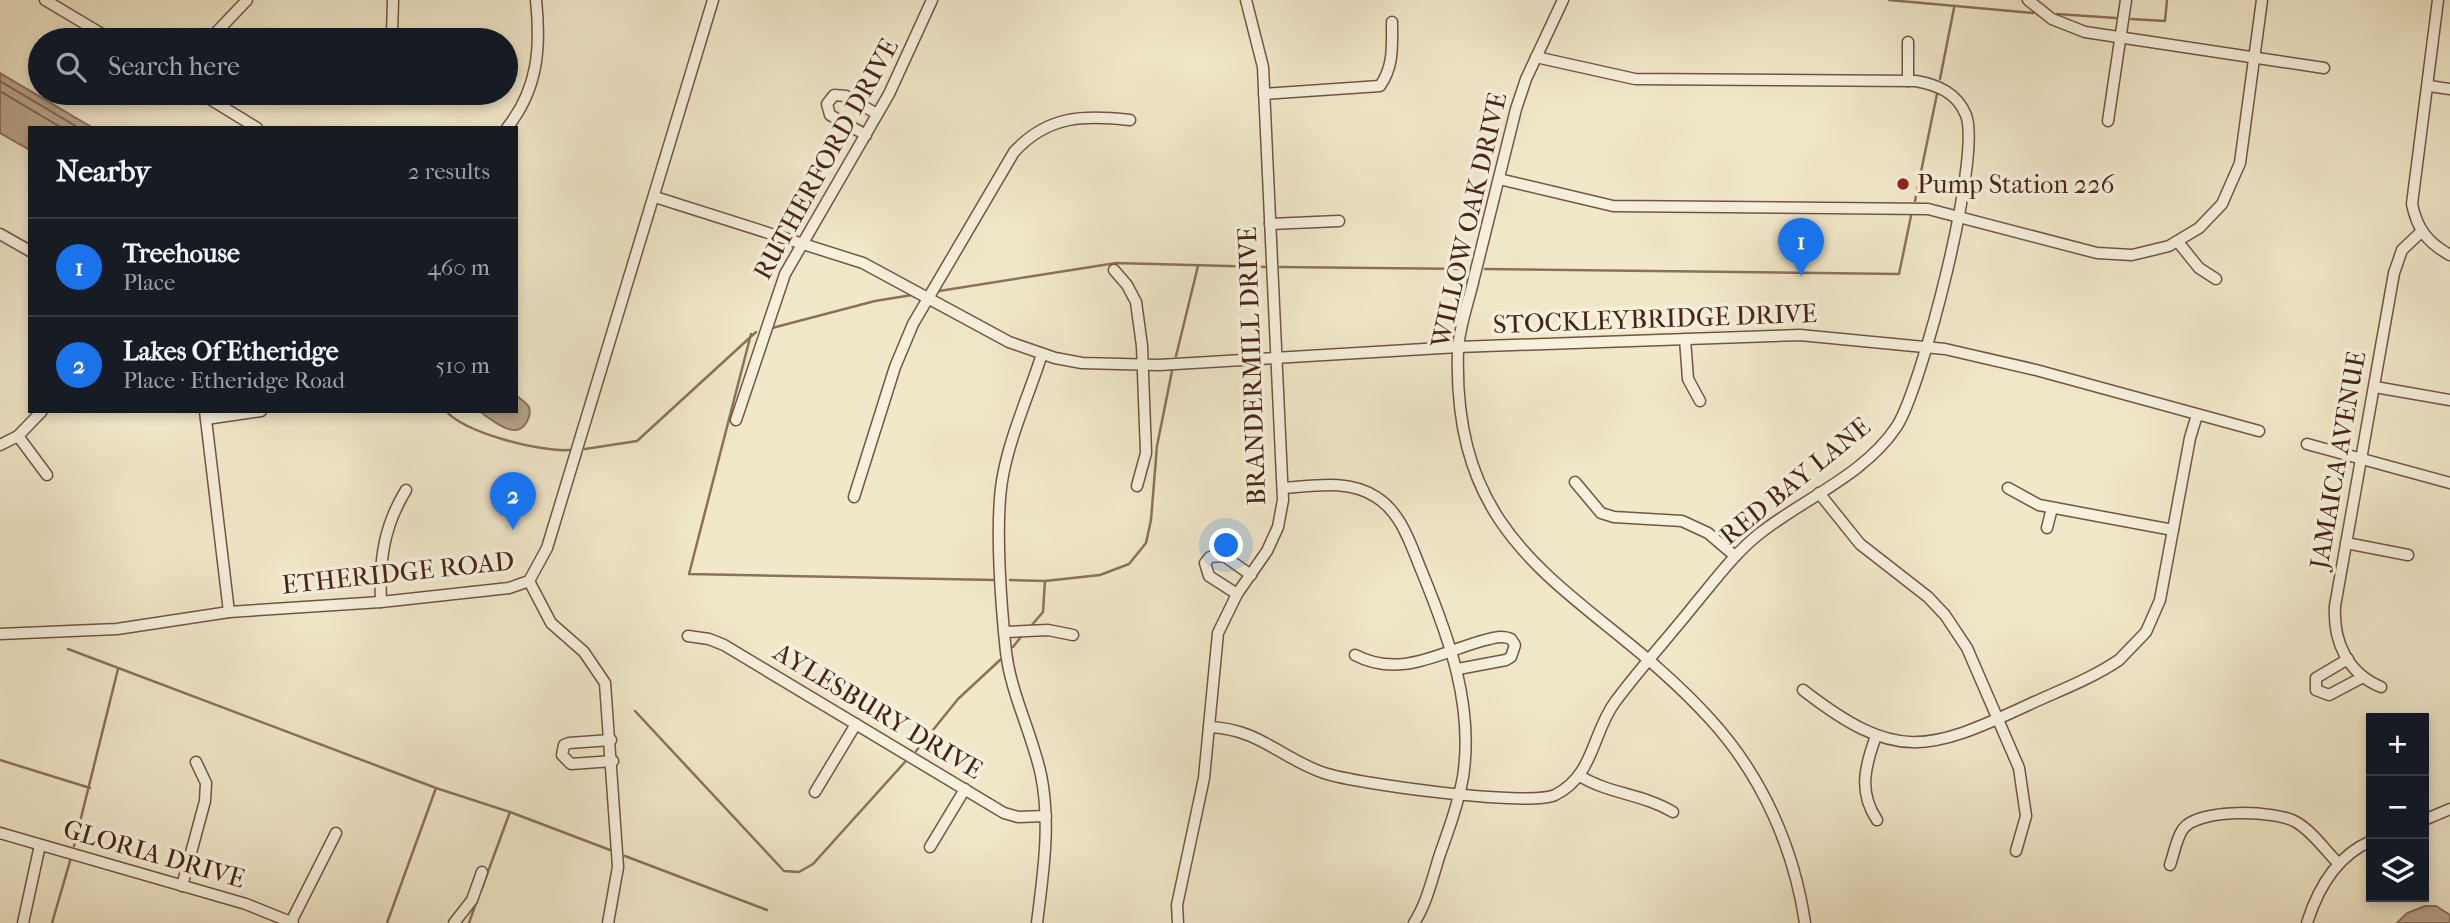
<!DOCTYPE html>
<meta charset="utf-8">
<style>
:root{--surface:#171b24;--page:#20242c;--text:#f1f3f6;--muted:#9ea1a6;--line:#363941;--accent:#1a73e8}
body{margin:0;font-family:"IM FELL French Canon",serif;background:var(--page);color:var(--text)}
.controls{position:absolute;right:21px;bottom:21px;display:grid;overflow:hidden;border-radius:0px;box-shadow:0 4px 10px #0003}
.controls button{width:63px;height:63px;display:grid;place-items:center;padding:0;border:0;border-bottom:2px solid var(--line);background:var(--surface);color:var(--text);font:35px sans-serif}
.you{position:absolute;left:1227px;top:546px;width:24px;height:24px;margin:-18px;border:5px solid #fff;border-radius:50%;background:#1a73e8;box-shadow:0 0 0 10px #1a73e833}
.badge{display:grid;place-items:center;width:46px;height:46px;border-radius:50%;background:var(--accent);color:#fff;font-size:23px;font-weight:700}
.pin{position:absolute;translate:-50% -58px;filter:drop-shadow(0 2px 4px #0008)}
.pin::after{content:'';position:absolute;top:37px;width:24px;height:21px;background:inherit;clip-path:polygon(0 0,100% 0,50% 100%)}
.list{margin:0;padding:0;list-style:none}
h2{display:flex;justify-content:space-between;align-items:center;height:91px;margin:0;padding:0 28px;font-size:30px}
h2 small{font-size:23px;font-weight:400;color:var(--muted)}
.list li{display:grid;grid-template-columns:46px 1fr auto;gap:21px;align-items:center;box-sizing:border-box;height:98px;padding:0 28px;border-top:2px solid var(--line)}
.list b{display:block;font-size:26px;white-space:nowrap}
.list p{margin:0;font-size:23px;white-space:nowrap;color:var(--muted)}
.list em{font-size:23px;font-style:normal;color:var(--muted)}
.icon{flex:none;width:38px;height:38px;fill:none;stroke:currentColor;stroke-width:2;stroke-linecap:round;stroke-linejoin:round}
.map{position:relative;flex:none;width:2450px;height:923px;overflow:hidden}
.search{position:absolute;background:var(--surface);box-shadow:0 4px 10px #0003;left:28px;top:28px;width:490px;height:77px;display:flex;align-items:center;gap:18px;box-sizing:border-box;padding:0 24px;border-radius:38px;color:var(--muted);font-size:26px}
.panel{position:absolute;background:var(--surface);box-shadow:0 4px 10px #0003;left:28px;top:126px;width:490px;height:287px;border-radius:0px}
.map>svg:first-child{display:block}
.water{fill:#b8a58c;stroke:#8b715c;stroke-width:2}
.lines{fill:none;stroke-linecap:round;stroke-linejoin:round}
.shore{stroke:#806450;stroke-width:2}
.stream{stroke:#8b715c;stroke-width:2.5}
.minor-casing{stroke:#725542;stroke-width:13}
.minor{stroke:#f6f0dd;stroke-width:10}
.poi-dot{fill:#8f2418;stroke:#f6f0dd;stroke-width:2.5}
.labels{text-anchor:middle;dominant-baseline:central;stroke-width:7;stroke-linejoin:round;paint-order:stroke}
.street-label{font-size:26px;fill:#482415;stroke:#f6f0dd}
.poi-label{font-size:26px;fill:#482415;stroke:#f6f0dd;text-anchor:start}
</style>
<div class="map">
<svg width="2450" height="923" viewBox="0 0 2450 923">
<rect width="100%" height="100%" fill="#f1e8ca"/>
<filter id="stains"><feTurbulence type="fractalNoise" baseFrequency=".00286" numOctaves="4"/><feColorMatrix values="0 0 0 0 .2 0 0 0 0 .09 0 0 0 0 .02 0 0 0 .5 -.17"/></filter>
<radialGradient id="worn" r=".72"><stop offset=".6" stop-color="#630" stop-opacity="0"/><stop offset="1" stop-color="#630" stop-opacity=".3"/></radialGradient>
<g class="water">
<polygon points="0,73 93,128 30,128 30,150 0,133"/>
<path d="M516 395C520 399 527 403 529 407 532 416 525 429 516 430 504 431 488 417 479 411H516Z"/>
<polygon points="2425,906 2436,906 2450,915 2450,923 2397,923 2407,913"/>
</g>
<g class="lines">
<g class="shore">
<polyline points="0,81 79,128"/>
<polyline points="0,91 62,128"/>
</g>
<g class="stream">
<polyline points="1889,0 2033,13"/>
<polyline points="2057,14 2116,18"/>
<polyline points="2131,19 2165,21 2167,0"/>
<polyline points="1940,79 1954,8"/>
<polyline points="1915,201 1937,94"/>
<polyline points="1280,267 1468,269"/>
<polyline points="1485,269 1899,274 1911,216"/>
<polyline points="939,291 1116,263 1265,267"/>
<polyline points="772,328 875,301 912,295"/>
<polyline points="751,334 689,574 995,580"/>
<polyline points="1176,356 1198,266"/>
<path d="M446 411C465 433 540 452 569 450"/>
<polyline points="585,449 637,441 756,332"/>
<polyline points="1010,580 1045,581 1100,575 1129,564 1146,543 1151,520 1157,446 1172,371"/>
<polyline points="1031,626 1043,612 1045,581"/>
<polyline points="1013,647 1020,638"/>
<polyline points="68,649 436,788 510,812 610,850"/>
<polyline points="635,711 784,871 799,872 813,864 905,762"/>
<polyline points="916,751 958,699 1000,660"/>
<polyline points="0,760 90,788"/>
<polyline points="74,846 118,669"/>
<polyline points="625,856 767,910"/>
<polyline points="482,888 510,812"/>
<polyline points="52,923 70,861"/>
<polyline points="387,923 436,788"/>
<polyline points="469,923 477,900"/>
</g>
<defs>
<g id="minor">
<polyline points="45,0 112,40"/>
<path d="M1563 0 1526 79 1516 109C1502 165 1488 222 1474 278 1469 301 1459 327 1458 350 1451 563 1593 589 1711 720 1762 776 1794 848 1805 923"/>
<polyline points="2028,0 2052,19 2085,32 2324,68"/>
<path d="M2438 0 2412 204C2417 229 2428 243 2450 255"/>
<polyline points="392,34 393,0"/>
<polyline points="209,40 247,0"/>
<polyline points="1908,81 1908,42"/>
<polyline points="2429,86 2450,89"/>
<polyline points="200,93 257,128"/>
<path d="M1264 94 1380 86C1394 66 1392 46 1392 22"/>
<polyline points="2108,121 2126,0"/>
<path d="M507 128C538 89 541 48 536 0"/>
<polyline points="866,135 830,115 827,104 834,95 846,96 877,114"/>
<polyline points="1499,179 1613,206 1928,209 2097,253 2132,255 2169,246 2199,228 2222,204 2240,163 2262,0"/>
<polyline points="655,197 863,263 1009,342 1055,358 1082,363 1159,365 1458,347 1800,335 1945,349 2036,370 2259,431"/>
<polyline points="1270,224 1339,221"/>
<polyline points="0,234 30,251"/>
<polyline points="2178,242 2199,268 2216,279"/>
<polyline points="1114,270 1127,285 1136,302 1142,346 1146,453 1137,486"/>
<polyline points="1685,339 1688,379 1700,401"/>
<polyline points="2375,387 2450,400"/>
<polyline points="205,411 229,612"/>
<polyline points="206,419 261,411"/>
<polyline points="736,420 785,274 889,94 932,0"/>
<polyline points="18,436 47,475"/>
<polyline points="2307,444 2450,483"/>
<polyline points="0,445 18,436 42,411"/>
<polyline points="1575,482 1601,513 1614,517 1682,521 1708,533 1735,556"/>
<path d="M1283 488C1314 486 1348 479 1376 497 1402 513 1411 546 1422 572 1449 638 1474 705 1463 777 1458 804 1449 829 1440 854 1433 876 1427 903 1414 923"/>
<polyline points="2008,488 2039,505 2173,530"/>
<polyline points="1819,493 1860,544 1928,597 1945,615 1967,648 2019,768 2026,816 2016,851"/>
<path d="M854 497 895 367 913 324 1014 152C1048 115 1084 115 1130 120"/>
<polyline points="2047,528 2052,508"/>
<polyline points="2346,543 2408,555"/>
<polyline points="529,581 551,623 584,652 605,683 618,867 608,923"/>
<polyline points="1237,594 1209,576 1205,563 1210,557 1224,556 1251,575"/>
<path d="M381 602C379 560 384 526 406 490"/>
<polyline points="1005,632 1048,630 1073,635"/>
<polyline points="0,634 117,629 229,612 381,602 509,588 529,581 547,548 713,0"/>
<polyline points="688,636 709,639 724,645 1004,813 1018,817 1046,816"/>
<path d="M1355 655C1401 679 1440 652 1485 640 1494 638 1502 635 1511 639L1515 645 1511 657 1506 660 1458 669"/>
<polyline points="2348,659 2316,678 2316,690 2329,695 2363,677"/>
<path d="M2381 687C2347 673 2333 641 2335 606L2394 273 2402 250 2421 232"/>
<path d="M1803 690C1896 762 1927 752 2028 705 2058 691 2091 679 2119 660L2146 632 2160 600 2190 438 2197 415"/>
<path d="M1209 727C1260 729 1280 758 1324 773 1357 784 1528 807 1555 795 1594 776 1592 733 1615 702 1640 668 1669 637 1695 604 1715 580 1734 554 1759 534 1803 499 1865 475 1897 426 1922 386 1982 157 1966 115 1957 93 1938 85 1916 81L1635 79 1536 57"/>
<path d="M1876 736C1865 766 1858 792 1877 820"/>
<polyline points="611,740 569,743 564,745 562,755 571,764 613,761"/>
<path d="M1580 776C1609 794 1643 794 1673 812"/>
<polyline points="815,792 856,724"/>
<polyline points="2424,820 2450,809"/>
<polyline points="0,833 246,904 293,923"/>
<polyline points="930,847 965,789"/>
<path d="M2170 865C2174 854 2176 839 2183 829 2198 808 2275 810 2296 822 2312 831 2325 850 2338 863"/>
<polyline points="182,886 205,801 206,783 196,762"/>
<polyline points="291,922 336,833"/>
<polyline points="23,923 40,845"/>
<polyline points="454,923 472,900 482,872"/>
<path d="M1037 923C1043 874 1051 824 1041 775 1032 733 1011 694 1006 652 1001 605 995 526 1002 481 1009 438 1029 395 1042 354"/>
<polyline points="1178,923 1177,905 1204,778 1218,633 1237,594 1267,551 1278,527 1283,500 1263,67 1246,0"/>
<path d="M2307 923C2318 888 2336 856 2371 841"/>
</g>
</defs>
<use href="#minor" class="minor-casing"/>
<use href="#minor" class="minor"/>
</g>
<circle class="poi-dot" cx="1903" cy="184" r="7"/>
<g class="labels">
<g class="street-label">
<text transform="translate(826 159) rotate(-61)">RUTHERFORD DRIVE</text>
<text transform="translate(1469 220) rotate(-77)">WILLOW OAK DRIVE</text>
<text transform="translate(1655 319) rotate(-2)">STOCKLEYBRIDGE DRIVE</text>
<text transform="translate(1252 366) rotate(-92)">BRANDERMILL DRIVE</text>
<text transform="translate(2338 460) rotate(-80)">JAMAICA AVENUE</text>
<text transform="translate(1795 481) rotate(-39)">RED BAY LANE</text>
<text transform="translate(398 573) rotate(-6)">ETHERIDGE ROAD</text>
<text transform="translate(878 711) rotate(31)">AYLESBURY DRIVE</text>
<text transform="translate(154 854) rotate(16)">GLORIA DRIVE</text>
</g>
<g class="poi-label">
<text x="1917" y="184">Pump Station 226</text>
</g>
</g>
<rect width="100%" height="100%" filter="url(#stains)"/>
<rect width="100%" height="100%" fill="url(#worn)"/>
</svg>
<div class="controls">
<button>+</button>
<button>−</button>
<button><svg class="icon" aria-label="layers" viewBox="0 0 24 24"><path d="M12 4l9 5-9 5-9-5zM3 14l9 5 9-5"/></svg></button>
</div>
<div class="you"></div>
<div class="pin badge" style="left:1801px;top:276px">1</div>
<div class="pin badge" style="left:513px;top:530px">2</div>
<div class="search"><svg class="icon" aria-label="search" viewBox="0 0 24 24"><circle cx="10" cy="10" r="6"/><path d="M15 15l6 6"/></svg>Search here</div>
<section class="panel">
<h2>Nearby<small>2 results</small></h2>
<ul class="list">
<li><span class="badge">1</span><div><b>Treehouse</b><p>Place</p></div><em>460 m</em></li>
<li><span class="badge">2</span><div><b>Lakes Of Etheridge</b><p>Place · Etheridge Road</p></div><em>510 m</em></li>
</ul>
</section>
</div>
